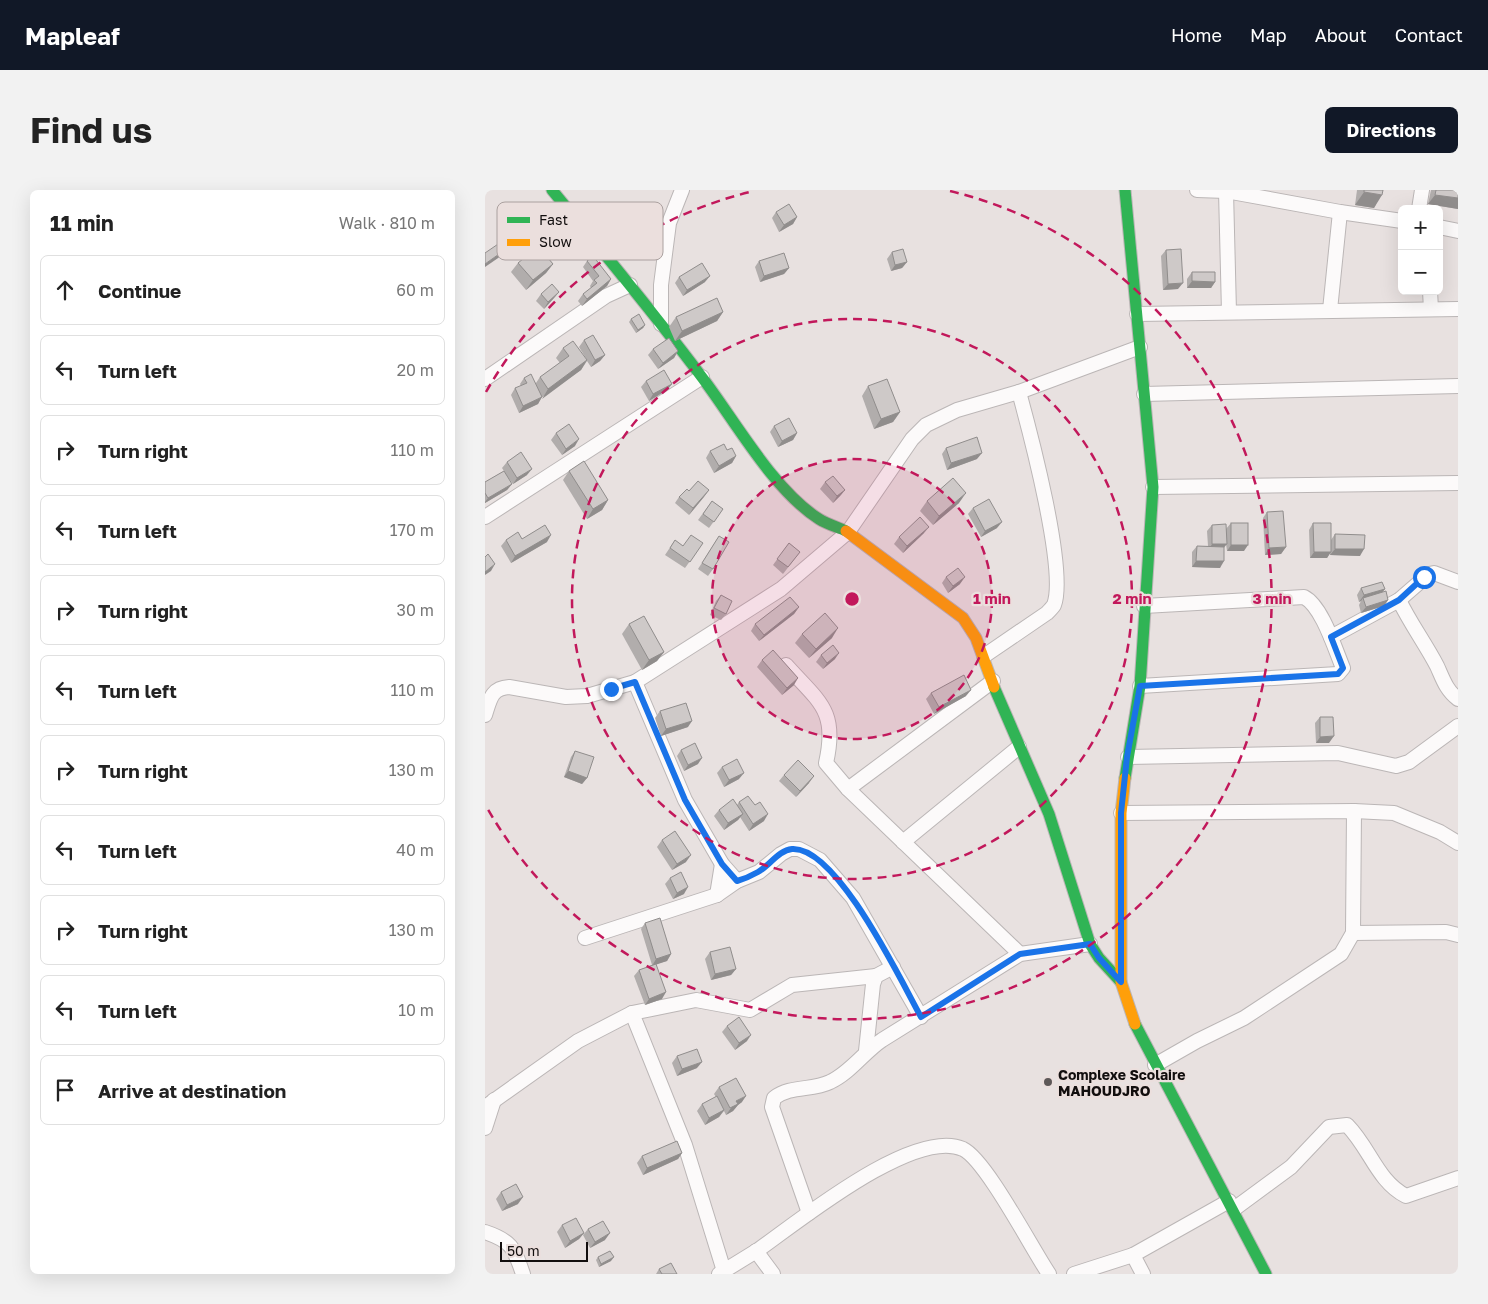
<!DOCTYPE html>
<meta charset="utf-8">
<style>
:root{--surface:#fff;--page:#f2f2f2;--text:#222;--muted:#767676;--line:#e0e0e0;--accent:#111827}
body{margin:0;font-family:"Golos Text",sans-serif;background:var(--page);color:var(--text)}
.controls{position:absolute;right:15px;top:15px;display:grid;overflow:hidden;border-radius:8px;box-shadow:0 5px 20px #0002}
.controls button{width:45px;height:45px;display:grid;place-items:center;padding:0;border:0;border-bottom:1px solid var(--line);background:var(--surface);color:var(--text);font:25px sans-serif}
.scale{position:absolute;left:15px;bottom:12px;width:88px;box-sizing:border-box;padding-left:5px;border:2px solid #120e0e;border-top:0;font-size:14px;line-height:18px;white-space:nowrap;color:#120e0e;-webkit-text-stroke:4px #ebdfdd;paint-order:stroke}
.stop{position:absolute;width:15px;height:15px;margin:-11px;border:4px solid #1a73e8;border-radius:50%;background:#fff}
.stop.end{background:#1a73e8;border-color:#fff;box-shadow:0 1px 5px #0008}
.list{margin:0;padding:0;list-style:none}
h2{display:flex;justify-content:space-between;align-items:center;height:65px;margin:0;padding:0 20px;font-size:21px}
h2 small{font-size:16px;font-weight:400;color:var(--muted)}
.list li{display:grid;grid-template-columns:32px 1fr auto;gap:15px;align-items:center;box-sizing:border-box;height:70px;margin:0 10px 10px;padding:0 10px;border:1px solid var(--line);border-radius:8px}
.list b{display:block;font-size:19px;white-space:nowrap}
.list em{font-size:16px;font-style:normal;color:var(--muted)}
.icon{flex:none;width:28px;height:28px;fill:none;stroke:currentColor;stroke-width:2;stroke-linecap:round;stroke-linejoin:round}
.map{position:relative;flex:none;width:973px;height:1084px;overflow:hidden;border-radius:8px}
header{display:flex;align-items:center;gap:30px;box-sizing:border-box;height:70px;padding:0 25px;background:var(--accent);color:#fff}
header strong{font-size:24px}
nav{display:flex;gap:28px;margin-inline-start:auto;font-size:18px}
.intro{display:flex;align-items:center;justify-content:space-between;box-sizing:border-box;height:120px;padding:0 30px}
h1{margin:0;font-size:35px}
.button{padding:12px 22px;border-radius:8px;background:var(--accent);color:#fff;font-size:18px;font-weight:700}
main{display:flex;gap:30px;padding:0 30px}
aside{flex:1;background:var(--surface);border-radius:8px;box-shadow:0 5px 20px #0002}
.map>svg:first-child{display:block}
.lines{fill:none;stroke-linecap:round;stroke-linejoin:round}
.street-casing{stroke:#bbb6b6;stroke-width:16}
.fast-casing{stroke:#bbb6b6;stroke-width:13}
.slow-casing{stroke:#bbb6b6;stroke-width:13}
.street{stroke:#fcfafa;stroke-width:14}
.fast{stroke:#30b455;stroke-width:11}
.slow{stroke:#ff9f0a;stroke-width:11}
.wall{fill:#b1adac}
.shaded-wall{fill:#908d8c}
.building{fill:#cec9c8;stroke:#908d8c}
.route{stroke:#1a73e8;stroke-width:6}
.ring{fill:none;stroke:#c2185b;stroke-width:2.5;stroke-dasharray:9 6}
.poi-dot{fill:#5d5858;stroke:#ebdfdd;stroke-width:2}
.labels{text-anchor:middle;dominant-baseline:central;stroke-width:4.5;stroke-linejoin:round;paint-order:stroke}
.poi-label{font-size:14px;font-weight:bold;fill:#120e0e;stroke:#ebdfdd;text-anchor:start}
.key{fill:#ebdfdd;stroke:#aaa09f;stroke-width:1}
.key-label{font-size:14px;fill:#120e0e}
.centre{fill:#c2185b;stroke:#ebdfdd;stroke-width:2.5}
.ring-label{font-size:15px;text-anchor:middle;font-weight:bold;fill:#c2185b;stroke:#ebdfdd;stroke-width:4.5;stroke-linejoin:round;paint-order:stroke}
</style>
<header>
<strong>Mapleaf</strong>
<nav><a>Home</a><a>Map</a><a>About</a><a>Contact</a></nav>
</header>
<div class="intro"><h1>Find us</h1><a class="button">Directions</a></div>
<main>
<aside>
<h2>11 min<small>Walk · 810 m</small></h2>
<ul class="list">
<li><svg class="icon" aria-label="ahead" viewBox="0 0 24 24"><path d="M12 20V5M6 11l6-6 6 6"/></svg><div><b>Continue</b></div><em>60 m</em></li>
<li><svg class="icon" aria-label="left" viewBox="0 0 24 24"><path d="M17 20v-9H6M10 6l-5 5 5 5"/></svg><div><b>Turn left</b></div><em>20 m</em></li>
<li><svg class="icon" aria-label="right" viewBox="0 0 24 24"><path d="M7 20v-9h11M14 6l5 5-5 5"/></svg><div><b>Turn right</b></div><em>110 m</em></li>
<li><svg class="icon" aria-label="left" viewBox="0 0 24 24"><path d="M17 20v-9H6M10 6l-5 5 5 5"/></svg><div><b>Turn left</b></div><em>170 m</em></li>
<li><svg class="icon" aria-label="right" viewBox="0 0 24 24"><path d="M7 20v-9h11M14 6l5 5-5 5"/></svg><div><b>Turn right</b></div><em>30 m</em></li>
<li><svg class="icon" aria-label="left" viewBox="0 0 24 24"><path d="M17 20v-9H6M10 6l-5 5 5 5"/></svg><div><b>Turn left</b></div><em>110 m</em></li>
<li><svg class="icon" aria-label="right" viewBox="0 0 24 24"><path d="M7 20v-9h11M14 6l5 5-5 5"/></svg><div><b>Turn right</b></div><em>130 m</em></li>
<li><svg class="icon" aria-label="left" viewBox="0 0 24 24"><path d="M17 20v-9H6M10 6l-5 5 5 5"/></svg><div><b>Turn left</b></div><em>40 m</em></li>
<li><svg class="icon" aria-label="right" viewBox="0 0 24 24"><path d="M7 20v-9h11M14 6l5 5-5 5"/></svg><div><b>Turn right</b></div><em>130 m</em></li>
<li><svg class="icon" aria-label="left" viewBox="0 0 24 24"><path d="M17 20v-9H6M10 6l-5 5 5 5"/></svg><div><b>Turn left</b></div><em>10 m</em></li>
<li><svg class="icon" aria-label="arrive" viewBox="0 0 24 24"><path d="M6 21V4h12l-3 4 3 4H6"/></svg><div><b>Arrive at destination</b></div></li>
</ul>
</aside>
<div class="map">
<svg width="973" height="1084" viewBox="0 0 973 1084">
<rect width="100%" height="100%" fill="#e8e1e0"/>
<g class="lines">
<defs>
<g id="street">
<polyline points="712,0 741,1 855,22 917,31"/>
<polyline points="741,1 744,122"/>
<polyline points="934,19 937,0"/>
<polyline points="954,37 973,41"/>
<polyline points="945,101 946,119"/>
<polyline points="845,120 855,22"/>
<polyline points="652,124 973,119"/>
<polyline points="176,134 176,95 184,33 197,0"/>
<polyline points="0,189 121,106 145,95"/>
<polyline points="659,204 973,196"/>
<polyline points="668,297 973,293"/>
<polyline points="0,327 217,187"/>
<path d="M914 410C925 433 940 453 952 476 958 489 961 500 973 509"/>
<polyline points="846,447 914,410 944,384 949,383 973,392"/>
<path d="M499 466 562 423C564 421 567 418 569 415 582 381 545 242 534 202"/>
<path d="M301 475C334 512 353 520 341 573L363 599 535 764"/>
<path d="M655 496 853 484 858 478C850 459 837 416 819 407L659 416"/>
<path d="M0 525C5 510 6 498 24 497L81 507 102 506 150 492"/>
<polyline points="643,567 853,563 911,576 924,572 973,536"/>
<polyline points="363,599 508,491"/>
<polyline points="636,623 869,621 909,623 955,642 973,653"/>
<polyline points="418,652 534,557"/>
<polyline points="252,691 237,674 200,610 150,492 296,399 363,342 427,249 441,235 472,220 534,202 655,157"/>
<polyline points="232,705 237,674"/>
<polyline points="868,743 961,742 973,745"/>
<polyline points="100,748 232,705 252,691 274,682 296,664 305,659 314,659 335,670 368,708 436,827"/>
<polyline points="381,861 388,794 391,786 408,777"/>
<polyline points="670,875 712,851 759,828 856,764 868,743 869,621"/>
<polyline points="0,917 93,851 147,823"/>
<polyline points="0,938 9,910"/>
<path d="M749 1019 806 977 844 937 862 935C885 958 892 991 921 1006L973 988"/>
<path d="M324 1023 287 917 289 908C306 895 327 901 345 892 365 883 379 862 397 850L535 764 605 754"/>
<path d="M0 1042C27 1051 29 1058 38 1084"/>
<polyline points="271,1061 288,1084"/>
<polyline points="648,1065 658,1084"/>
<polyline points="239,1081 200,955 147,823 211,810 265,820 307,795 391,786"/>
<path d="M234 1084C247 1076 260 1068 273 1060 313 1032 429 937 478 959 501 970 547 1059 564 1084"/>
<polyline points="589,1084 648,1065 744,1011"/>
</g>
<g id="fast">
<path d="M67 0C117 61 169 123 216 186 249 229 288 300 334 329 342 334 352 337 361 341"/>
<polyline points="640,0 668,297 655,496 640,588"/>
<polyline points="509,497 564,624 605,754 614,768 636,792"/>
<polyline points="650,834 781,1084"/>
</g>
<g id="slow">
<polyline points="361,341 478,428 491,448 509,497"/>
<polyline points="640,588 636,623 636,792 650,834"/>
</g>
</defs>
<use href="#street" class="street-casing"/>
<use href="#fast" class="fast-casing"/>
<use href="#slow" class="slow-casing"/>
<use href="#street" class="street"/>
<use href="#fast" class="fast"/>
<use href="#slow" class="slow"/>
</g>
<g class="wall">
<polygon points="872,0 898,0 889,18 870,15"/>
<polygon points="946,0 973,0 973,19 943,14"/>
<polygon points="291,22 312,27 308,34 294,42 287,28"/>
<polygon points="127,25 144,28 128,35 125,28"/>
<polygon points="681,60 693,99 678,100 676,66"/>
<polygon points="56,62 69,63 64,69 68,74 61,83 41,100 26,82 33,73"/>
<polygon points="407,62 422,72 417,78 406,81 402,69"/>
<polygon points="102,71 126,89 122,96 97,116 93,111 98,104 106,98 105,96 108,91 98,77"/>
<polygon points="274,71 304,78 299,84 275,92 270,77"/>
<polygon points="707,82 730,92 726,98 702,98 702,89"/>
<polygon points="194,87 220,92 198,106 190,93"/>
<polygon points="74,102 69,108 59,119 51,111 56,104"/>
<polygon points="238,122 232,131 190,151 184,137 191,127"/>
<polygon points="146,129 160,135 158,138 151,143 144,132"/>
<polygon points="99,150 120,165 115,171 106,177 102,171 96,180 56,208 53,214 34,223 26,205 30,198 36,196 35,194 39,188 51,193 55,187 75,173 71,168 78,158 102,170 94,157"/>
<polygon points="168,159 193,161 189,168 173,179 163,165"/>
<polygon points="161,191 187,194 182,200 164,211 156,197"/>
<polygon points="383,196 415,222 408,232 389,239 377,206"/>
<polygon points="289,236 312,243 308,250 293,257 285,242"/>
<polygon points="71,243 90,256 77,265 66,250"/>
<polygon points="461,258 492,269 462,280 457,264"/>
<polygon points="242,260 251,266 247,273 229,283 221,268 225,261"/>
<polygon points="22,272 42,285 28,294 21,285 27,294 22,300 0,313 0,292 19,281 17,278"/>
<polygon points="84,281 123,310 117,320 102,329 78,290"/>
<polygon points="340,292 360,300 355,306 348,313 335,299"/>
<polygon points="224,300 204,325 190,313 194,307 204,301"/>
<polygon points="227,311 238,319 224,338 213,330"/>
<polygon points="442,311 474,313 448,335 435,321"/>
<polygon points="488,318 512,338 496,347 483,324"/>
<polygon points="782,322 801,357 796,364 780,365 778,328"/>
<polygon points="746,333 759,361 742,361 741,354 739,357 735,378 707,377 707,362 712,356 723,356 722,341 727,335 741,339"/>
<polygon points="828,333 846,350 850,344 875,366 845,365 845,363 842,368 825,368 824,340"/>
<polygon points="439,343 418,363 409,354 414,347"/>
<polygon points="234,346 228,379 223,386 213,379"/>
<polygon points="37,349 62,352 26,373 16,356 21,350"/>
<polygon points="190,350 198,356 218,353 200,378 180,365"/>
<polygon points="304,353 315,362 298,384 288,375"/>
<polygon points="461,387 475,394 463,403 457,393"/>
<polygon points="876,398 900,399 897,402 903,410 899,416 876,423 874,415 876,411 874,412 872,405"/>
<polygon points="236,405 241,424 236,430 225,425 231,411"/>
<polygon points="314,417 309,424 274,451 266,441 270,434"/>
<polygon points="144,434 179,462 172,471 157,480 137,444"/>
<polygon points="317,444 347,448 324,468 310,453"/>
<polygon points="336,465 350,469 338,479 331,472"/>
<polygon points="277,470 309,495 297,505 272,477"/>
<polygon points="446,503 481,506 449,524 441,509"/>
<polygon points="175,521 203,537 176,546 170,528"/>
<polygon points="835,527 844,553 831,553 830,533"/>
<polygon points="196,560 213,574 199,581 192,566"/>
<polygon points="90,561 102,588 97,594 79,587 86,567"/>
<polygon points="237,577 254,589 239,597 232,583"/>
<polygon points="299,585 324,593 311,607 294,591"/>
<polygon points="254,612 279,631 264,641 255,627 253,630 239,640 229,626 234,620 252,615"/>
<polygon points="177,650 201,672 187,680 172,657"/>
<polygon points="185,688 199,704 188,709 180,694"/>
<polygon points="160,733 186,764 182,771 171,774 177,809 160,815 149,786 154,780 167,775 156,739"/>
<polygon points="225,762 251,779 246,785 226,790 220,769"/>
<polygon points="242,836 262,851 250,860 237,842"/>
<polygon points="192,866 212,878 192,886 187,873"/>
<polygon points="234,897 257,912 253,915 248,921 241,925 239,921 234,927 220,935 212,921 217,914 231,907 229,904"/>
<polygon points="197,963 193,969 158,985 152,973 157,966"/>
<polygon points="16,1002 33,1014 17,1021 11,1009"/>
<polygon points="77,1035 99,1043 94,1049 80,1058 72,1042"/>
<polygon points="103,1039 120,1050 105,1058 98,1045"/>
<polygon points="113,1067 126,1071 114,1077 111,1070"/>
<polygon points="174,1079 192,1084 171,1084"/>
</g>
<g class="shaded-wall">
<polygon points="879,2 897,5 889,18 870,15"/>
<polygon points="950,5 973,8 973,19 943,14"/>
<polygon points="146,25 144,28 128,35 131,32"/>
<polygon points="312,27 308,34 294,42 299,35"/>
<polygon points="24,57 19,64 0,77 0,74"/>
<polygon points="422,72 417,78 406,81 410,75"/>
<polygon points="68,74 61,83 41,100 48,90"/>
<polygon points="304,78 299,84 275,92 279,86"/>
<polygon points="225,86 220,92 198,106 202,100"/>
<polygon points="126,89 122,96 97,116 102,109"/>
<polygon points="707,91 730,92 726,98 702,98"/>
<polygon points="698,93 693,99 678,100 683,94"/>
<polygon points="74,102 69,108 59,119 63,112"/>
<polygon points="238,122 232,131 190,151 197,141"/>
<polygon points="160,135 158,138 151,143 153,140"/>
<polygon points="193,161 189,168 173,179 178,173"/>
<polygon points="120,165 115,171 106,177 110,170"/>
<polygon points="102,170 96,180 57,209 63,199"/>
<polygon points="187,194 182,200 164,211 168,204"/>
<polygon points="57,207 53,214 34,223 38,216"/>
<polygon points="415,222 408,232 389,239 396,229"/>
<polygon points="312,243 308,250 293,257 297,251"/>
<polygon points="94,249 90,256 77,265 81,259"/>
<polygon points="497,263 492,269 462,280 466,273"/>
<polygon points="251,266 247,273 229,283 234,276"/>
<polygon points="47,279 42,285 28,294 32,288"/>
<polygon points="27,294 22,300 0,313 0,312 3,308"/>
<polygon points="224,300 219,307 204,325 208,318"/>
<polygon points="360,300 355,306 348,313 352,306"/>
<polygon points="481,303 474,313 448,335 454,326"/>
<polygon points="123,310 117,320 102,329 108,319"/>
<polygon points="517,332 512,338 496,347 500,341"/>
<polygon points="444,337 439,343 418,363 422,356"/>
<polygon points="66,345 62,352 26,373 30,366"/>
<polygon points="727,354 742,354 737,360 723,361"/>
<polygon points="746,355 763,355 759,361 742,361"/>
<polygon points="801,357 796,364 780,365 784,358"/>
<polygon points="850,359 879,359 875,366 845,365"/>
<polygon points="829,362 846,362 842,368 825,368"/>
<polygon points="711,371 739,371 735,378 707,377"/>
<polygon points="10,374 6,381 0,385 0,382"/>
<polygon points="480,387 475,394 463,403 468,396"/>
<polygon points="900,399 895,405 878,408 876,411 874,412 879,405"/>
<polygon points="903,410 899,416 876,423 881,417"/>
<polygon points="314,417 309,424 274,451 279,445"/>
<polygon points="353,438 347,448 324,468 331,459"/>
<polygon points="179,462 172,471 157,480 164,470"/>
<polygon points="354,463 350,469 338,479 342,473"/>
<polygon points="313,488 309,495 297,505 302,498"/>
<polygon points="486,500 481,506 449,524 454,517"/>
<polygon points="207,531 203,537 176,546 181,539"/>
<polygon points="849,546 844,553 831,553 835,547"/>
<polygon points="217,568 213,574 199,581 203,575"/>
<polygon points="83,581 102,588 97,594 79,587"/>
<polygon points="259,583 254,589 239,597 244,590"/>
<polygon points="329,586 324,593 311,607 315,601"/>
<polygon points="258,624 253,630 239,640 243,633"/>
<polygon points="283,624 279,631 264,641 268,634"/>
<polygon points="206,665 201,672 187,680 192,674"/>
<polygon points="203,697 199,704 188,709 192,703"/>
<polygon points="186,764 182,771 167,776 171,769"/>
<polygon points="251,779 246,785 226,790 230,784"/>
<polygon points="181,802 177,809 160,815 164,809"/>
<polygon points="266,845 262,851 250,860 254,853"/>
<polygon points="217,872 212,878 192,886 197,879"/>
<polygon points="261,906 257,912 253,915 248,921 241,925 251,911"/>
<polygon points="239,920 234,927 220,935 224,928"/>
<polygon points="197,963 193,969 158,985 162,978"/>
<polygon points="38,1007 33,1014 17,1021 22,1015"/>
<polygon points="99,1043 94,1049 80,1058 85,1051"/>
<polygon points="125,1043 120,1050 105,1058 110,1052"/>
<polygon points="129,1067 126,1071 114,1077 116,1074"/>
</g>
<g class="building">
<polygon points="879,0 898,0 897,5 879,2"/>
<polygon points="951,0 973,0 973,8 950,5"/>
<polygon points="304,14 312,27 299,35 291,22"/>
<polygon points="19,50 24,57 0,74 0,63"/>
<polygon points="63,56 69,63 63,68 68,74 48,90 33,73 50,59 56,62"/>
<polygon points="418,59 422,72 410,75 407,62"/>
<polygon points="696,59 698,93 683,94 681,60"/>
<polygon points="299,63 304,78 279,86 274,71"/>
<polygon points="108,66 126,89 102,109 98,104 112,93 109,90 114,86 102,71"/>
<polygon points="217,73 225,86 202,100 194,87"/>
<polygon points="707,82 730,82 730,92 707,91"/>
<polygon points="67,94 74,102 63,112 56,104"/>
<polygon points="232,108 238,122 197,141 191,127"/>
<polygon points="154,124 160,135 153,140 146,129"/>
<polygon points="108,145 120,165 110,170 99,150"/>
<polygon points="184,148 193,161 178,173 168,159"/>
<polygon points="88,151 102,170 63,199 55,187 84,166 78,158"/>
<polygon points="179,180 187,194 168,204 161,191"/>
<polygon points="46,184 57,207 38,216 30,198 42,193 39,188"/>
<polygon points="402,189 415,222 396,229 383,196"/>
<polygon points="304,228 312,243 297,251 289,236"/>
<polygon points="84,234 94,249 81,259 71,243"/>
<polygon points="492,247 497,263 466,273 461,258"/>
<polygon points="239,254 242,260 247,258 251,266 234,276 225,261"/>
<polygon points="36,262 47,279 32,288 22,272"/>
<polygon points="99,271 123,310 108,319 84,281"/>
<polygon points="19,281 27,294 3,308 0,303 0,292"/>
<polygon points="348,286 360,300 352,306 340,292"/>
<polygon points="468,288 481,303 454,326 442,311"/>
<polygon points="213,291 224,300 208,318 194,307 202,299 204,301"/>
<polygon points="504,309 517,332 500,341 488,318"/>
<polygon points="227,311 238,319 229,332 218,324"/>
<polygon points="798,321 801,357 784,358 782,322"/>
<polygon points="435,327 444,337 422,356 414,347"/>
<rect x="746" y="333" width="17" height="22"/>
<polygon points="828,333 846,333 846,362 829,362"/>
<polygon points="741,334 742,354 727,354 727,335"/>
<polygon points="60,335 66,345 30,366 21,350 33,342 37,349"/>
<polygon points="850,344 880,345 879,359 850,359"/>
<polygon points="206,345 218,353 205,372 185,358 190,350 198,356"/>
<polygon points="234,346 244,352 228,379 217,373"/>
<polygon points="304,353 315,362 303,377 292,369"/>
<polygon points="712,356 739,357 739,371 711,371"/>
<polygon points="3,364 10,374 0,382 0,367"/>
<polygon points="473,378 480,387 468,396 461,387"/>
<polygon points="897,392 900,399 879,405 876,398"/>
<polygon points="901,401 903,410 881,417 878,408"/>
<polygon points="236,405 247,411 241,424 229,418"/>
<polygon points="305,407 314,417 279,445 270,434"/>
<polygon points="340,423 353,438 331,459 317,444"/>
<polygon points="159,426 179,462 164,470 144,434"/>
<polygon points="348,455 354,463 342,473 336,465"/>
<polygon points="288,460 313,488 302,498 277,470"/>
<polygon points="479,485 486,500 454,517 446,503"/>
<polygon points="201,513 207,531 181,539 175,521"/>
<polygon points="835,527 848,527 849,546 835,547"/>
<polygon points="210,553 217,568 203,575 196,560"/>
<polygon points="90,561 109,567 102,588 83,581"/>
<polygon points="252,569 259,583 244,590 237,577"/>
<polygon points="313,570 329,586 315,601 299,585"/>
<polygon points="263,606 270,615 275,612 283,624 268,634 254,612"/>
<polygon points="248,609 258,624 243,633 234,620"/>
<polygon points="190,641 206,665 192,674 177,650"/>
<polygon points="196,682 203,697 192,703 185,688"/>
<polygon points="175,728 186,764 171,769 160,733"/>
<polygon points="245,757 251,779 230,784 225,762"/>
<polygon points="171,774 181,802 164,809 154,780"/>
<polygon points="254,827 266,845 254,853 242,836"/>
<polygon points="212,859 217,872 197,879 192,866"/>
<polygon points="251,888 261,906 251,911 253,914 245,918 234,897"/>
<polygon points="232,906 239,920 224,928 217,914"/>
<polygon points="192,951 197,963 162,978 157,966"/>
<polygon points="31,994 38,1007 22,1015 16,1002"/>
<polygon points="91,1028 99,1043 85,1051 77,1035"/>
<polygon points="118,1031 125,1043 110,1052 103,1039"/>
<polygon points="125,1061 129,1067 116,1074 113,1067"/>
<polygon points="186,1073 192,1084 177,1084 174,1079"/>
</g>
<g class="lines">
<path class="route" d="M126 499 150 492 200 610 237 674 252 691C259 689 266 686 273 682 284 676 294 660 307 659 352 656 416 791 436 827L535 764 605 754 614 768 636 792V623L642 567 655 496 853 484 858 478 846 447 914 410 939 387"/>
</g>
<circle cx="367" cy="409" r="140" fill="#c2185b" fill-opacity=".12"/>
<g class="ring">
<circle cx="367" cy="409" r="140"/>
<circle cx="367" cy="409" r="280"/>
<path d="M1 202A420 420 0 0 1 269 1M465 1A420 420 0 1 1 1 616"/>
</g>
<circle class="poi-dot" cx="563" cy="892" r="5"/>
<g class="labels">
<g class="poi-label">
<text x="573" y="884">Complexe Scolaire<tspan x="573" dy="16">MAHOUDJRO</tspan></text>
</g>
</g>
<rect x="12" y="12" width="166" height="58" rx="8" class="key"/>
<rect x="22" y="27" width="23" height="6" fill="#30b455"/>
<rect x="22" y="49" width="23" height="7" fill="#ff9f0a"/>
<g class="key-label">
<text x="54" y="35">Fast</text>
<text x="54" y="57">Slow</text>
</g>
<circle cx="367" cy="409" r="8" class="centre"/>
<g class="ring-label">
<text x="507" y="414">1 min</text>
<text x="647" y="414">2 min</text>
<text x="787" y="414">3 min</text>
</g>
</svg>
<div class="controls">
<button>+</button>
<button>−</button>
</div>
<div class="scale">50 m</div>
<div class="stop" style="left:939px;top:387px"></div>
<div class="stop end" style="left:126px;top:499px"></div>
</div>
</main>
